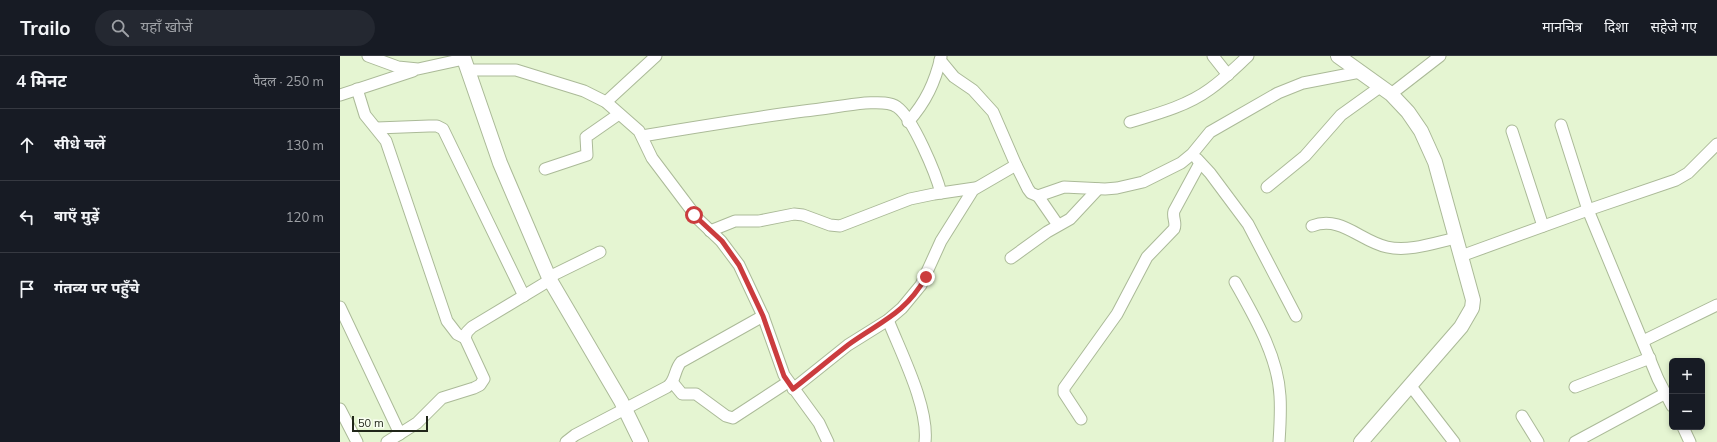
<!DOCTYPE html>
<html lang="hi">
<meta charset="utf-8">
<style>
:root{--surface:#171b24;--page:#242831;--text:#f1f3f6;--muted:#9ea1a6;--line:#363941}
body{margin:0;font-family:Mulish,"Noto Sans Devanagari",sans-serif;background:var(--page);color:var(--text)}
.controls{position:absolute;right:12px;bottom:12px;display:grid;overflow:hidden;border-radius:6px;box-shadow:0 2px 6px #0003}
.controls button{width:36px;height:36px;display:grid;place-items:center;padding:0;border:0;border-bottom:1px solid var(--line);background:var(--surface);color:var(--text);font:20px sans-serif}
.scale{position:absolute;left:12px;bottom:10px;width:76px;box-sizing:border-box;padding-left:4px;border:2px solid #202619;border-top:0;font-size:11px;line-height:14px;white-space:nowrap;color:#202619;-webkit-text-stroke:3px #f8fef0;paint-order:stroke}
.stop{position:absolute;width:12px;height:12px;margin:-9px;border:3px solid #cb3c3e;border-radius:50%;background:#fff}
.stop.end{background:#cb3c3e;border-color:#fff;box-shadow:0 1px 4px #0008}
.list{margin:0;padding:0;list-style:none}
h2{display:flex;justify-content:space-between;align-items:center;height:52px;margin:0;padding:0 16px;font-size:17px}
h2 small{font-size:13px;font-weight:400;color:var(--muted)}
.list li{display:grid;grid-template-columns:26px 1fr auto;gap:12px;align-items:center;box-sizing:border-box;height:72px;padding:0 16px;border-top:1px solid var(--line)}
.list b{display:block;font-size:15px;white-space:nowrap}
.list em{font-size:13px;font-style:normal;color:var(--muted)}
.icon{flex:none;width:22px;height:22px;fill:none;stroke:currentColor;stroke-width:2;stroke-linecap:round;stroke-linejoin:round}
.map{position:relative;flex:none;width:1377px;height:386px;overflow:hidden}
header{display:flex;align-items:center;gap:24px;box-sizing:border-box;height:56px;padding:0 20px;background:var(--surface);border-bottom:1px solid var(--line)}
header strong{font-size:19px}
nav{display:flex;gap:22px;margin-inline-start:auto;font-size:14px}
.search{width:280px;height:36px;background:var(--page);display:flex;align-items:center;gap:10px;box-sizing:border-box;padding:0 14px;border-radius:22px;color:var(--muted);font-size:15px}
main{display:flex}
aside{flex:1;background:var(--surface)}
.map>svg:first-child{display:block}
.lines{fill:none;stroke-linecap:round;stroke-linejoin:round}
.minor-casing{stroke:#abba98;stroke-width:13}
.tertiary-casing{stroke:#abba98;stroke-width:16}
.minor{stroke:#fff;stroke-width:11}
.tertiary{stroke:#fff;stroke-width:14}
.route{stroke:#cb3c3e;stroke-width:5}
</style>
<header>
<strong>Trailo</strong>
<div class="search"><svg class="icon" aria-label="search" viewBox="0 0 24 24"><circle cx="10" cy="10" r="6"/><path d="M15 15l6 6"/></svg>यहाँ खोजें</div>
<nav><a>मानचित्र</a><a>दिशा</a><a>सहेजे गए</a></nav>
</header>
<main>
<aside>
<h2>4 मिनट<small>पैदल · 250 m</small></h2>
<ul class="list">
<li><svg class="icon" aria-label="ahead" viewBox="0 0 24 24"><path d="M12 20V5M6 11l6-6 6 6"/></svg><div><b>सीधे चलें</b></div><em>130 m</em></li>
<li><svg class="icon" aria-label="left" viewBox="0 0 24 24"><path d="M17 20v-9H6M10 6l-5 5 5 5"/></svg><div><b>बाएँ मुड़ें</b></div><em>120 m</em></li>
<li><svg class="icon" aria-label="arrive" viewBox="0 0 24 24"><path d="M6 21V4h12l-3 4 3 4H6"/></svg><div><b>गंतव्य पर पहुँचे</b></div></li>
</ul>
</aside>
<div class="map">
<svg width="1377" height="386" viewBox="0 0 1377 386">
<rect width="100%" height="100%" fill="#e5f5d2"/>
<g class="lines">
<defs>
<g id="minor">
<polyline points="28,0 58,11 78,13 124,3"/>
<polyline points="873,0 888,19"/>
<polyline points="600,4 614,21 633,34 653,56 676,109 688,133 691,137 698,140 724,131 765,133 777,132 803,126 841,107 852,98 870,76 938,37 963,27 1020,16"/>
<polyline points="127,14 176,14 244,35 266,46 299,75 312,102 358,163 381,185 399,209 423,260 444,319 479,367 488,386"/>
<polyline points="17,33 25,59 46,85 107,265 117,278 125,282"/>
<polyline points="1051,38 1100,0"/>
<polyline points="0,39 73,15"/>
<polyline points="266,46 316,0"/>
<path d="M568 66C586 46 595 26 601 1"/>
<path d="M790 66C817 58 847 50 870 33 884 23 896 11 908 0"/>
<polyline points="1221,69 1248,154 1318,323 1332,350"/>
<polyline points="37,72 89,70 97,70 103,73 184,240"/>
<polyline points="1172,75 1203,170"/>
<path d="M302 80C356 71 410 62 464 55 484 53 505 49 525 47 534 47 549 45 557 51 573 62 596 118 601 137"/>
<polyline points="857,103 870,117 908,168 956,260"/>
<polyline points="205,113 247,99 246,81 279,58"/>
<polyline points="927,131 965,100 1001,59 1040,31"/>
<polyline points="698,140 718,169"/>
<path d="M972 170C1001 159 1020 185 1047 191 1069 196 1094 187 1116 182"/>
<polyline points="370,175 395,165 419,165 454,158 463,159 490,169 500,170 570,143 594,138 635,132"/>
<polyline points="1121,200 1248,154 1336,124 1348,117 1377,88"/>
<polyline points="671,202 707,176 730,163 758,133"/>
<polyline points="209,221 260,196"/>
<path d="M895 226C914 260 938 300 940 340 941 355 940 371 939 386"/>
<polyline points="0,251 60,378"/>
<path d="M548 264C561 297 589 351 585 386"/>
<polyline points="1303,285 1377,249"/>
<polyline points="333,327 342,338 356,338 386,360 393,362 448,326"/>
<polyline points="1070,329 1114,386"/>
<polyline points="1235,331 1310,302"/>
<polyline points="453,333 508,289 548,264 562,252 581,229 601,185 633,134 676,109"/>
<polyline points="0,353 17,386"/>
<polyline points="1182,360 1198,386"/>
<path d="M741 363 724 337V332L777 258 807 201 834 173C837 167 832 162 834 155L860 107"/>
<polyline points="1343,371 1350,386"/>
<polyline points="47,386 77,367 102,342 134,332 140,329 144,323 125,282 127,276 132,271 210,224"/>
<path d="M226 386 235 379 327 331C336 325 334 314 341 306L423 260"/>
<polyline points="1235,386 1326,337"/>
</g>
<g id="tertiary">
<polyline points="123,0 160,107 210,224 281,345 301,386"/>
<polyline points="998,0 1051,38 1068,56 1081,75 1095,106 1133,244 1132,252 1121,271 1021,386"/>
</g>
</defs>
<use href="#minor" class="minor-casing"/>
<use href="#tertiary" class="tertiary-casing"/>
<use href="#minor" class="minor"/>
<use href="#tertiary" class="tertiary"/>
</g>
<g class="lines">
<path class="route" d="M354 159 382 185 399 209 423 260 444 320 453 333C472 318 490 303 508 289 541 265 564 259 586 221"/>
</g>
</svg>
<div class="controls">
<button>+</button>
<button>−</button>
</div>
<div class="scale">50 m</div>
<div class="stop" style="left:354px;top:159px"></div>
<div class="stop end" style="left:586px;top:221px"></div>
</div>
</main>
